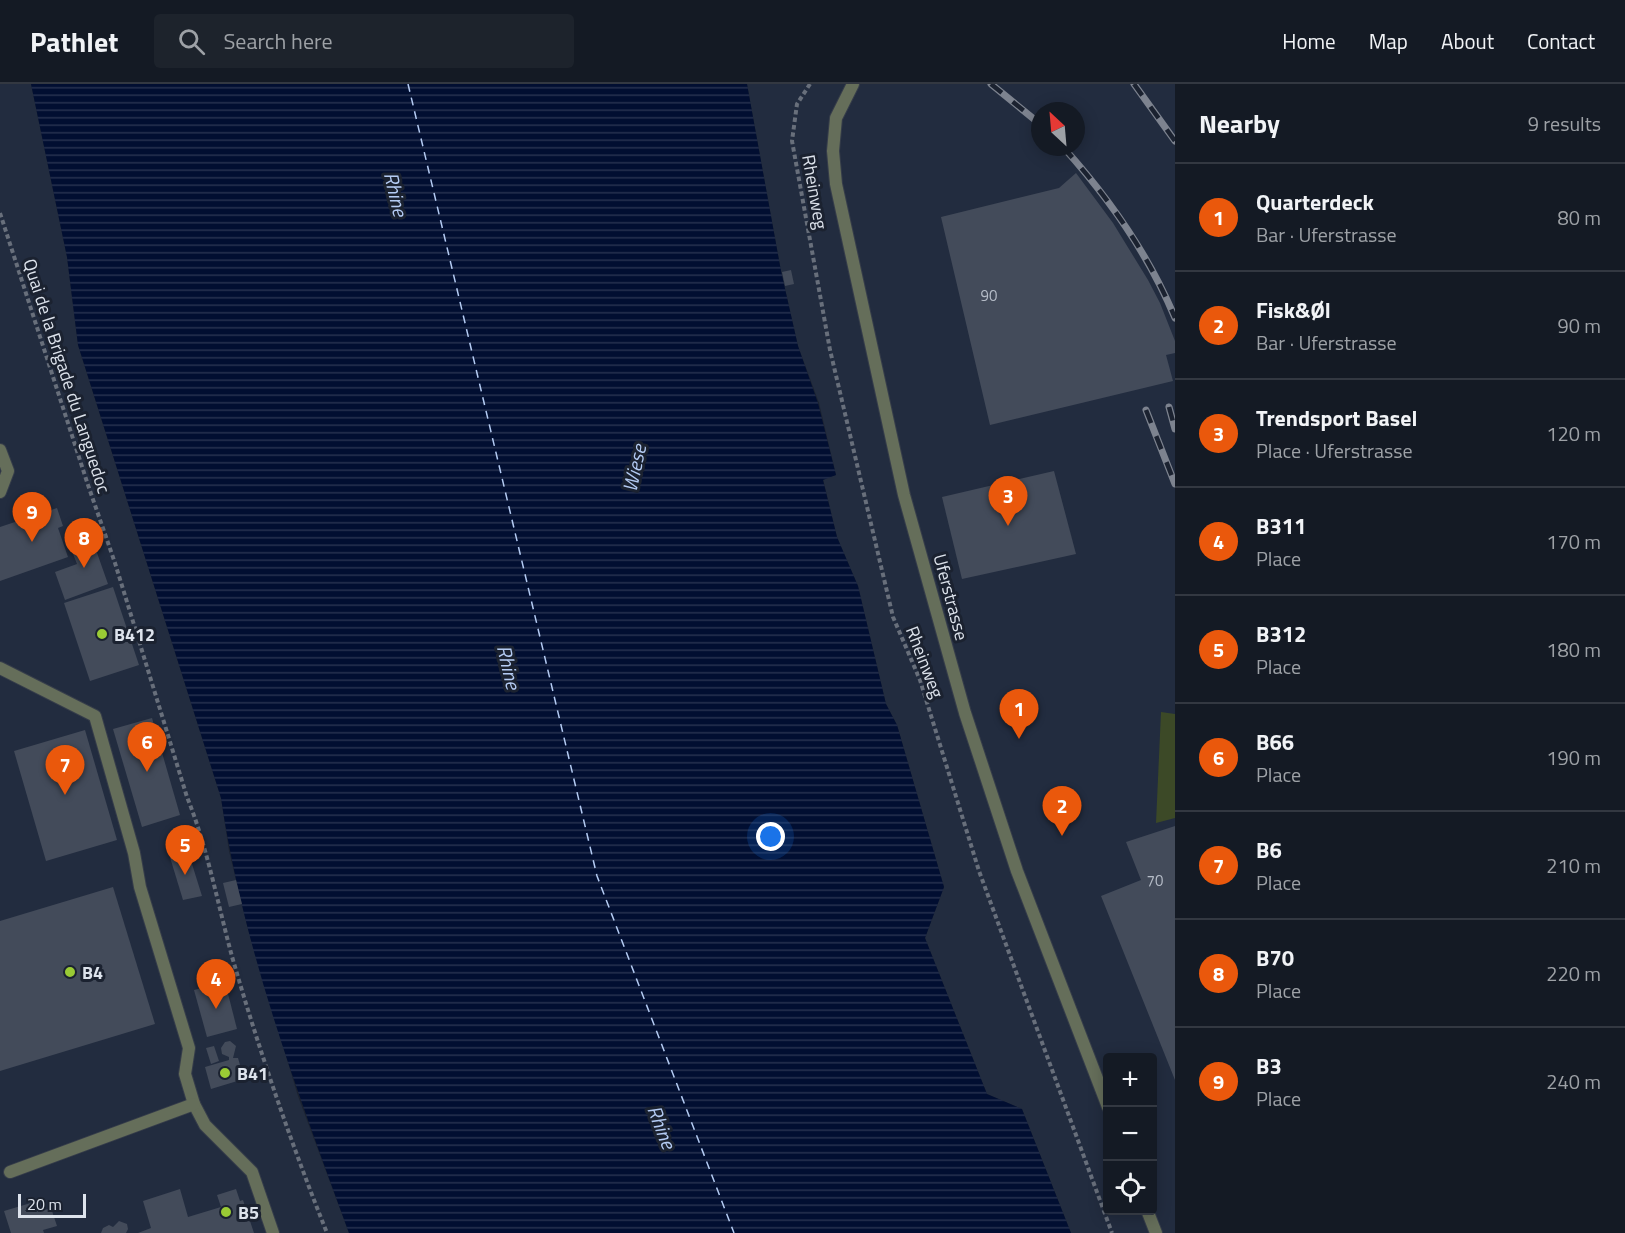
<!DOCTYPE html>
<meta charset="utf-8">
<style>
:root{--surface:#141a24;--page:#1d232c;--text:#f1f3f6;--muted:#9da1a6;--line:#333841;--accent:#ea580c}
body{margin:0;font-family:"Titillium Web",sans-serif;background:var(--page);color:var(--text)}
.controls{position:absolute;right:18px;bottom:18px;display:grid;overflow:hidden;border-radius:6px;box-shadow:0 3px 15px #0003}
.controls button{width:54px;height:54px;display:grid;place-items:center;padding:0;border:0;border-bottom:2px solid var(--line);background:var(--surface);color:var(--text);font:30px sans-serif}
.compass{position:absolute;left:1031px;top:18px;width:54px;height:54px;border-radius:50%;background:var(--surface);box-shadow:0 3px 15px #0003;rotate:334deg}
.scale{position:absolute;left:18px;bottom:15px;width:68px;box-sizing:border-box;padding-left:6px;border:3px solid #dde3ec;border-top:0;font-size:16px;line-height:21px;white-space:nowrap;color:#dde3ec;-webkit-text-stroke:4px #1b2230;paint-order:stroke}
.you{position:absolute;left:771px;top:753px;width:21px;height:21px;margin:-15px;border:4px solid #fff;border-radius:50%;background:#1a73e8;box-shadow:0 0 0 9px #1a73e833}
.badge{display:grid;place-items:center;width:39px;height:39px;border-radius:50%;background:var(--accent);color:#fff;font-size:20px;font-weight:700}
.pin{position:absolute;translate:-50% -50px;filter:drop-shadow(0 2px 3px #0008)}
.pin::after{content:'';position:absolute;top:32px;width:21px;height:18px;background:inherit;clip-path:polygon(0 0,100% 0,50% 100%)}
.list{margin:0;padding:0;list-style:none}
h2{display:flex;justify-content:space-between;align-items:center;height:78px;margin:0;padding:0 24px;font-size:26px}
h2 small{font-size:20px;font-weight:400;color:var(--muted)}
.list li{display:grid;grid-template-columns:39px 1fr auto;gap:18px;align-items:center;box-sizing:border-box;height:108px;padding:0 24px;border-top:2px solid var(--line)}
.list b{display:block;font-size:22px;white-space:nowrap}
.list p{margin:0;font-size:20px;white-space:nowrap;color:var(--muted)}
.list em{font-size:20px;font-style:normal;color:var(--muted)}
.icon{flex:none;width:33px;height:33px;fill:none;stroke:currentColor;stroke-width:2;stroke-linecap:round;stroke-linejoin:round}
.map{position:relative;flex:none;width:1175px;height:1149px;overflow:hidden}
header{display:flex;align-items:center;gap:36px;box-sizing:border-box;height:84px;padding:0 30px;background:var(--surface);border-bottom:2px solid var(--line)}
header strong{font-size:28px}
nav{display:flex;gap:33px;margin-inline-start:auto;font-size:21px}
.search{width:420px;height:54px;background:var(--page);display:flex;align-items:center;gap:15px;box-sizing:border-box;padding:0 21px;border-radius:6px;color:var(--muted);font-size:22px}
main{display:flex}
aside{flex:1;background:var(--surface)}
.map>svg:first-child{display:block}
.built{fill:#222c3f;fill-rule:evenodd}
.garden{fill:#3c4927}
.water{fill:url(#water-rules)}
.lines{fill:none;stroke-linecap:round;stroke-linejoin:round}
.ferry{stroke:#b4cbf3;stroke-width:1.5;stroke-dasharray:8 6;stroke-linecap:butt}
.building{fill:#434b5a}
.lane-casing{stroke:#363d4a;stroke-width:14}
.street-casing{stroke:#363d4a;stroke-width:14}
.path{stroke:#686f7b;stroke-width:4;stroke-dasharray:4.5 3;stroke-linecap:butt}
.lane{stroke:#656e5a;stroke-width:12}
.street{stroke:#656e5a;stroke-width:12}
.rail-casing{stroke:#7d838f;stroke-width:7}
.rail{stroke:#1b2230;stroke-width:4.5;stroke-dasharray:14;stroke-linecap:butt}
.poi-dot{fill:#9acb35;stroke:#1b2230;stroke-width:2}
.labels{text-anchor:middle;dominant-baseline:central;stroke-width:6;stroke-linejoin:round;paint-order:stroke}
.number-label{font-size:15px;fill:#b6bdc8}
.street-label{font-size:18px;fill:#dde3ec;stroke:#1b2230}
.poi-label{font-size:18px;font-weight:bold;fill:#dde3ec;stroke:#1b2230;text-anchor:start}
.water-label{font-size:20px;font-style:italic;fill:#b4cbf3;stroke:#1b2230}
</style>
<header>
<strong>Pathlet</strong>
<div class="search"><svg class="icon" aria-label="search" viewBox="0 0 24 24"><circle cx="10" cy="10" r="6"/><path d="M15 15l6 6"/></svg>Search here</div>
<nav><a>Home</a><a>Map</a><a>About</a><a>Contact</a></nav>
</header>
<main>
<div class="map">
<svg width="1175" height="1149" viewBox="0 0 1175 1149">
<defs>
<pattern id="water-rules" width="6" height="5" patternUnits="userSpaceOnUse" patternTransform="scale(1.5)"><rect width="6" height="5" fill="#010e31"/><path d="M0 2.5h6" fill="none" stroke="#26314f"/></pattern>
</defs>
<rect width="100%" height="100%" fill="#1b2230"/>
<g class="built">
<polygon points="0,0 31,0 67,173 78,261 221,714 229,767 248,845 298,1012 349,1149 0,1149"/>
<path d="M747 0H1175V1149H1071L1022 1025 987 1010 925 854 944 803 897 641 886 620 858 502 837 453 823 395 836 391 819 319 798 262 781 187ZM1040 27H1076V63H1040ZM1108 974H1152V1126H1108Z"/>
</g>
<polygon class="garden" points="1161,628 1175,630 1175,734 1156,739"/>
<path class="water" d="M31 0H747L781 187 798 262 818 319 836 391 823 396 837 453 858 502 886 620 897 641 944 803 925 854 987 1010 1022 1025 1071 1149H349C297 1007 243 864 221 714L78 261 67 173Z"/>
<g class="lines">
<polyline class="ferry" points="408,0 597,792 734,1149"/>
</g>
<g class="building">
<polygon points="1076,89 1113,139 1148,196 1160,219 1175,257 1175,269 1166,271 1173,297 990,341 941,133 1059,104"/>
<polygon points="791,186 794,200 785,202 782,188"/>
<polygon points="1054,387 1076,470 962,495 942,413"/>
<polygon points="57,424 63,442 58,444 68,473 0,497 0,443"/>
<polygon points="90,449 108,500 65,516 55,488 77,480 68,457"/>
<polygon points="113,503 139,581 90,597 64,519"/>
<polygon points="152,634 180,731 142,743 113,645"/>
<polygon points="85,646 117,756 46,777 14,667"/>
<polygon points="1175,742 1175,996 1101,812 1141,796 1126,758"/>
<polygon points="187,764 202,812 183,816 169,770"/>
<polygon points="236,796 242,820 229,823 223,799"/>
<polygon points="113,803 155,940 0,987 0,837"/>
<polygon points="225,898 237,945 207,953 194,906"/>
<polygon points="230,957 236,962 233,974 238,974 244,995 211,1005 205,983 229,976 229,973 222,970 221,964 225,958"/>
<polygon points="214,962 219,977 211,980 206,964"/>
<polygon points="180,1105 188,1133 221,1123 217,1111 236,1105 240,1117 243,1116 254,1149 138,1149 151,1144 143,1117"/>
<polygon points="34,1118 38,1128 51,1124 57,1142 43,1146 44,1149 11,1149 4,1127"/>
<polygon points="119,1137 127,1140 128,1145 126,1149 101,1149 103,1144 109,1141 113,1143"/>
</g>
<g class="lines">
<defs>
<g id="lane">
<polyline points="0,366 8,387 0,408"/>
<polyline points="0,584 95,632 134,769 140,803 189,964 185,990 194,1020 205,1041 252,1088 273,1149"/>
<polyline points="10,1088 194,1020"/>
</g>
<g id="street">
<polyline points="853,0 836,34 833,67 836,100 904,411 965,629 1017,787 1108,1023"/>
<polyline points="1147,1126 1156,1149"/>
</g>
</defs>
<use href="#lane" class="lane-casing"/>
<use href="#street" class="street-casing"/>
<g class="path">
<polyline points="810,0 797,20 792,57 830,266 893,533 920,596 979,787 1112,1149"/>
<path d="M0 129 88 401 115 479 187 713C208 765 218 822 233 876 260 969 291 1059 327 1149"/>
</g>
<use href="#lane" class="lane"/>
<use href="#street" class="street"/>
<defs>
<g id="rail">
<polyline points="991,0 1040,40"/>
<polyline points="1134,0 1175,57"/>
<path d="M1063 63C1109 114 1149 171 1175 234"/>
<polyline points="1169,323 1175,345"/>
<polyline points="1146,326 1175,400"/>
</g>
</defs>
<use href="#rail" class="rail-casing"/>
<use href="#rail" class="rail"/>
</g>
<g class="poi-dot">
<circle cx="102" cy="550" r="6"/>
<circle cx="70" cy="888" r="6"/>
<circle cx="225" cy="989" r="6"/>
<circle cx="226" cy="1128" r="6"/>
</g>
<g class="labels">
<g class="number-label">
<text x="989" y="211">90</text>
<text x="1155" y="796">70</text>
</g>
<g class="street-label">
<text transform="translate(815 108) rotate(80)">Rheinweg</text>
<text transform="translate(67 292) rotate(72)">Quai de la Brigade du Languedoc</text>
<text transform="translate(951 513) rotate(75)">Uferstrasse</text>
<text transform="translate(925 578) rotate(69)">Rheinweg</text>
</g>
<g class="poi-label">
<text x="114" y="550">B412</text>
<text x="82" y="888">B4</text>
<text x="237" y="989">B41</text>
<text x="238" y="1128">B5</text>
</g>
<g class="water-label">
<text transform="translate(396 110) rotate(77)">Rhine</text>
<text transform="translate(634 384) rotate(-78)">Wiese</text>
<text transform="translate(509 583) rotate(77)">Rhine</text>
<text transform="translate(662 1043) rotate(69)">Rhine</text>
</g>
</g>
</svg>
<div class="controls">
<button>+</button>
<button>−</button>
<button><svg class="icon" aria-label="locate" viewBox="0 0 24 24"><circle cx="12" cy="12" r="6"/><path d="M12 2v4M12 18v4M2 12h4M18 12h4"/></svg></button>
</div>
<svg class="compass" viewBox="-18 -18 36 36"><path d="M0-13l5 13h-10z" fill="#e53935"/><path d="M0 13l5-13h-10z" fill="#9da1a6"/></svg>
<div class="scale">20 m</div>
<div class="you"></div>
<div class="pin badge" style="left:1019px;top:655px">1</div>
<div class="pin badge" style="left:1062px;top:752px">2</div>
<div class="pin badge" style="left:1008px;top:442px">3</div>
<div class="pin badge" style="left:216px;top:925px">4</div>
<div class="pin badge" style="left:185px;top:791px">5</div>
<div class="pin badge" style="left:147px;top:688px">6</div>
<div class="pin badge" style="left:65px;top:711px">7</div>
<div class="pin badge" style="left:84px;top:484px">8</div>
<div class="pin badge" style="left:32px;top:458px">9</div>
</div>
<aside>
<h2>Nearby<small>9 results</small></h2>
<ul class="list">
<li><span class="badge">1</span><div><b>Quarterdeck</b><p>Bar · Uferstrasse</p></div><em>80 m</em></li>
<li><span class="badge">2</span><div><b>Fisk&amp;Øl</b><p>Bar · Uferstrasse</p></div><em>90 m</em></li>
<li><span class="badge">3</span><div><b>Trendsport Basel</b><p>Place · Uferstrasse</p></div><em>120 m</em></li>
<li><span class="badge">4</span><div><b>B311</b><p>Place</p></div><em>170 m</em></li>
<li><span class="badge">5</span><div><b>B312</b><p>Place</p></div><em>180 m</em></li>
<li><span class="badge">6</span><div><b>B66</b><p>Place</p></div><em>190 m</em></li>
<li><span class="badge">7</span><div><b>B6</b><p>Place</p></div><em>210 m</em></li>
<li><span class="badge">8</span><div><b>B70</b><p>Place</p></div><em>220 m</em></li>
<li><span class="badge">9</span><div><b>B3</b><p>Place</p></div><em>240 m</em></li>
</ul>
</aside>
</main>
